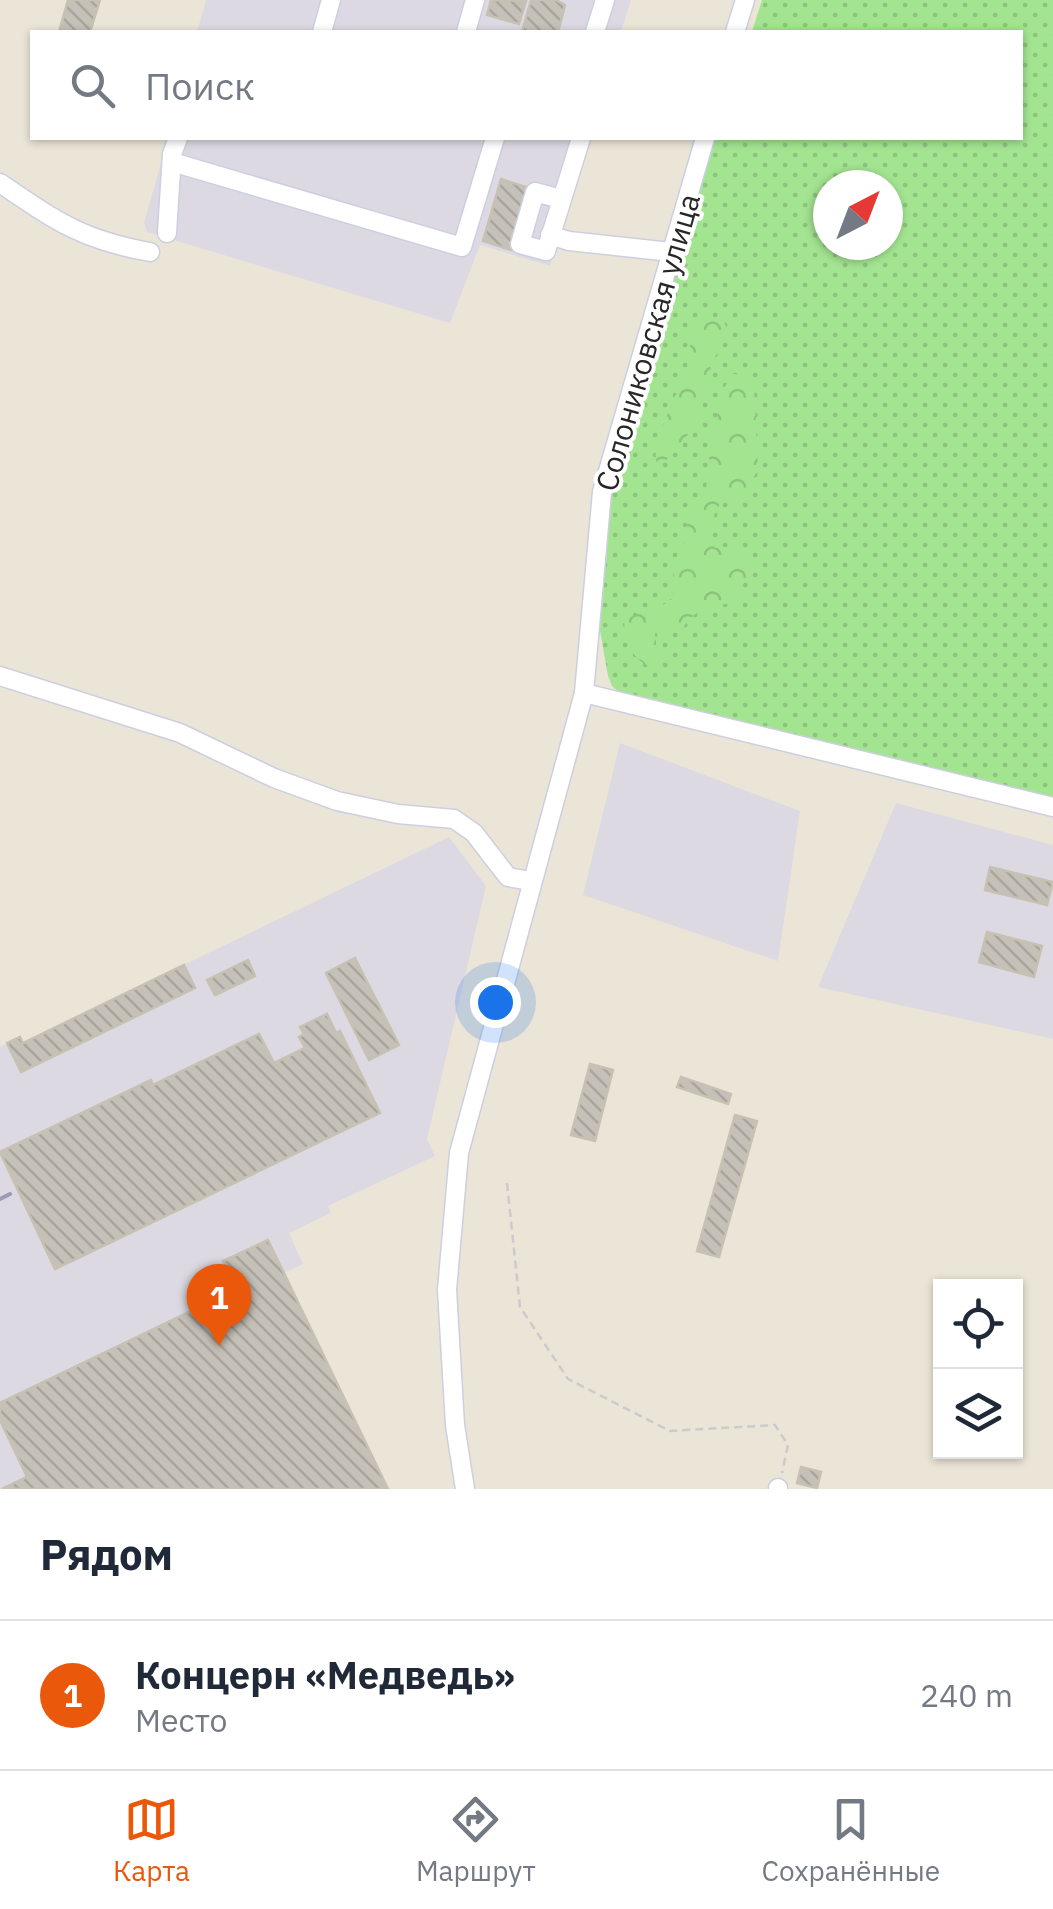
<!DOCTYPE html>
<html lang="ru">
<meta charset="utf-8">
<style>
:root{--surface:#fff;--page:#f2f2f3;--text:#1f2937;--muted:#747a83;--line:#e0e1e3;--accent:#ea580c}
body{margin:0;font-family:"IBM Plex Sans",sans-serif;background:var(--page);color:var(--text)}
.controls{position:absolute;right:30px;bottom:30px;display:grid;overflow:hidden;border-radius:0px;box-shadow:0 2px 8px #0004}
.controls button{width:90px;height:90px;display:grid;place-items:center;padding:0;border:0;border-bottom:2px solid var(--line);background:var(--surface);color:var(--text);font:50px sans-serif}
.compass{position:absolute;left:813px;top:170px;width:90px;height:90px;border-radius:50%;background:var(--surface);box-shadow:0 2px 8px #0004;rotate:42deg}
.you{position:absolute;left:495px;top:1002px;width:35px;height:35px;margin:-25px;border:8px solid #fff;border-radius:50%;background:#1a73e8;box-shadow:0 0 0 15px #1a73e833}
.badge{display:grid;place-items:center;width:65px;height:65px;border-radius:50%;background:var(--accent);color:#fff;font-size:32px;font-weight:700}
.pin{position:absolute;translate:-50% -82px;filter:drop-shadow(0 2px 5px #0008)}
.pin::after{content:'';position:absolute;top:52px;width:35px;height:30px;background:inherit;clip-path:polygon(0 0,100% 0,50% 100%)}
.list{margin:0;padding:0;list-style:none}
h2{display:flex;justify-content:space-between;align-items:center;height:130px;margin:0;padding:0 40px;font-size:42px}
h2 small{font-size:32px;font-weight:400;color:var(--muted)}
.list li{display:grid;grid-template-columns:65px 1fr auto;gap:30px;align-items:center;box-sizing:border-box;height:150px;padding:0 40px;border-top:2px solid var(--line)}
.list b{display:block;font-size:38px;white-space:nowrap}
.list p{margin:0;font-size:32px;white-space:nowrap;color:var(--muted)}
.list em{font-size:32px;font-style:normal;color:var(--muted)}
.icon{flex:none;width:55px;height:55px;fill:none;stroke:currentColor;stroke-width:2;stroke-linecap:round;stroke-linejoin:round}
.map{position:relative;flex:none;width:1053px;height:1489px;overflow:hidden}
.search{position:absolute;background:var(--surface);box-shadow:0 2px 8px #0004;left:30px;right:30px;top:30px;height:110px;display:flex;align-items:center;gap:25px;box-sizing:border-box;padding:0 35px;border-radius:0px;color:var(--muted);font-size:38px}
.sheet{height:280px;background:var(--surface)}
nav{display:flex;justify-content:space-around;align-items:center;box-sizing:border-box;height:140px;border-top:2px solid var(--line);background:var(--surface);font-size:28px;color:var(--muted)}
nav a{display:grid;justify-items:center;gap:5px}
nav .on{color:var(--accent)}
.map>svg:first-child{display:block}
.industrial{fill:#ddd9e2}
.grass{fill:url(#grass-dots);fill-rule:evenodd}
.forest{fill:url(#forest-crowns)}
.building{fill:url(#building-back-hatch);stroke:#c6c1b2;stroke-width:2.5}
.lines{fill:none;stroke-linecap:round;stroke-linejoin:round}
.minor-casing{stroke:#cdcee1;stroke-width:21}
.path{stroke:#cbcbcb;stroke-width:2.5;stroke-dasharray:8 5;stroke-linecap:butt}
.minor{stroke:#fff;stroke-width:18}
.rail{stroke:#9b9bb3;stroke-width:4}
.labels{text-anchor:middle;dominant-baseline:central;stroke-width:8;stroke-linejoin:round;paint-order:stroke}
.street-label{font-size:30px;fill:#272727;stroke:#fff}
</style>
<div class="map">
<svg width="1053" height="1489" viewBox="0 0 1053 1489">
<defs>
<pattern id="grass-dots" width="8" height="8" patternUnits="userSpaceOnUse" patternTransform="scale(2.5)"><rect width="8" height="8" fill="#a3e491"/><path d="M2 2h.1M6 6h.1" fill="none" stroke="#8cc47d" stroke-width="1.8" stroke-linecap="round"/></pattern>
<pattern id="forest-crowns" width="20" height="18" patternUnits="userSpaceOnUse" patternTransform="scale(2.5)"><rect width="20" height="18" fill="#a3e491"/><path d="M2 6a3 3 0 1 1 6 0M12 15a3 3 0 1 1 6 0" fill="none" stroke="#8cc47d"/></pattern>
<pattern id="building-back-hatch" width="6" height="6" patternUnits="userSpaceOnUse" patternTransform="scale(2.5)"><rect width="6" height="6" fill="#c6c1b8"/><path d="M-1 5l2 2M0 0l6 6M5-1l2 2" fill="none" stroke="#aaa69e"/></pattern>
</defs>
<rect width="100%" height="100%" fill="#ebe5d7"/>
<g class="industrial">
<polygon points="206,0 631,0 621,32 197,32"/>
<polygon points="168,138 589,138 550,266 480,245 450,323 147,232 144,223"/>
<polygon points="620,743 800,811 778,961 583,895"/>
<polygon points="896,803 1053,845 1053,1039 818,987"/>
<polygon points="449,837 486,886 427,1139 435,1156 328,1206 331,1213 289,1233 303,1264 284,1273 388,1489 0,1489 0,1047 20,1037 24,1042"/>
</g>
<path class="grass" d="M762 0H1053V799L620 693 612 686 608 676 597 613 609 496 711 138H1020V32H752ZM828 185H888V245H828Z"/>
<g class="forest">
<path d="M706 317 722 318 729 332 711 364 708 389 694 427 664 463H657C650 445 677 394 685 374 690 360 690 342 693 327Z"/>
<path d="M733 374 745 375 754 388 758 467 751 485 740 498 721 502 715 513 709 538 715 548 732 547 752 554 754 564 734 602C709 608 694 607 681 632L655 633 659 668C634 666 625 643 624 620 636 613 651 613 663 605 681 594 672 584 674 569 675 556 680 548 687 539L685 526 706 490 711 441 724 388Z"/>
</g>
<g class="building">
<polygon points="68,0 100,0 90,32 59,32"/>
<polygon points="491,0 526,1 519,24 487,15"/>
<polygon points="531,0 556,0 565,5 558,32 522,32"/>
<polygon points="501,179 529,188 511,250 483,241"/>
<polygon points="990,867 1053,882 1047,905 985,890"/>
<polygon points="987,932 1042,946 1034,977 979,962"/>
<polygon points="355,958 399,1045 369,1060 326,973"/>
<polygon points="248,960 255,976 215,995 207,980"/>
<polygon points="184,965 195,988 21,1072 7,1043 20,1037 23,1043"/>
<polygon points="327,1014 336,1033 340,1031 380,1113 55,1269 0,1152 151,1080 153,1085 259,1034 274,1063 305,1048 299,1037 304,1034 300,1027"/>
<polygon points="590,1064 613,1070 595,1141 571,1135"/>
<polygon points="681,1077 731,1094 728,1104 677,1087"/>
<polygon points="735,1115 757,1121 719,1257 697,1251"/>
<polygon points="268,1240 388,1489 2,1489 27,1477 0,1420 0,1403 237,1289 223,1261"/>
<polygon points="801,1467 821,1472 817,1488 797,1483"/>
</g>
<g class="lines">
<defs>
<g id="minor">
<polyline points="322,32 331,0"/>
<polyline points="466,32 475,0"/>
<polyline points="595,32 605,0"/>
<polyline points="735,32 745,0"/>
<polyline points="172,162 462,247 495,138"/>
<path d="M0 183C56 221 82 240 150 252"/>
<polyline points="561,199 535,192 520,244 546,251 581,138"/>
<polyline points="167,233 172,154 178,138"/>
<polyline points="550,235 569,241 671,252"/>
<polyline points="0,676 180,733 274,778 337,801 398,814 454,819 474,833 508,877 531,881"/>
<polyline points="584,693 1053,807"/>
<polyline points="465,1489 455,1425 447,1290 459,1153 584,693 602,492 705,138"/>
<polyline points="778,1489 778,1488"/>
</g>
</defs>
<use href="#minor" class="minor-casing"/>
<polyline class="path" points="507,1183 520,1307 568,1379 670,1431 775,1425 788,1445 782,1473"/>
<use href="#minor" class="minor"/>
<polyline class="rail" points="0,1199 10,1194"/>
</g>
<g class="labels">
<g class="street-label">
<text transform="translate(647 342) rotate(-74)">Солониковская улица</text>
</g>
</g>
</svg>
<div class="controls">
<button><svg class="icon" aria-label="locate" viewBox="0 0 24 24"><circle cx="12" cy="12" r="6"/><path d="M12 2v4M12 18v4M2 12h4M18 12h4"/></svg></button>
<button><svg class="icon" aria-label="layers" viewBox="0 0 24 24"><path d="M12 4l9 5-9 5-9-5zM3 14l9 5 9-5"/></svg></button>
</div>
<svg class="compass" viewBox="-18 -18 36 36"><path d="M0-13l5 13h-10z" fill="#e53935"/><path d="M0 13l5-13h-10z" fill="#747a83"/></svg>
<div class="you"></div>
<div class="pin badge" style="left:219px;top:1346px">1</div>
<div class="search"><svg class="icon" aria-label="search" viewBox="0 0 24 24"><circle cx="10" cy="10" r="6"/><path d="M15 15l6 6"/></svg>Поиск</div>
</div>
<section class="sheet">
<h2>Рядом<small></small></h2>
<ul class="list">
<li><span class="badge">1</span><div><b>Концерн «Медведь»</b><p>Место</p></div><em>240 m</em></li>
</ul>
</section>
<nav>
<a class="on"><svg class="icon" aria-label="map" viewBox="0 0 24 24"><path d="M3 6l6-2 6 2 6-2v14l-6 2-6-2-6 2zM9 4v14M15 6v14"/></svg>Карта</a>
<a><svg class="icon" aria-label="directions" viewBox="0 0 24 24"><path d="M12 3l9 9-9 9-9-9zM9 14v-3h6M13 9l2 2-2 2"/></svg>Маршрут</a>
<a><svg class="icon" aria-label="saved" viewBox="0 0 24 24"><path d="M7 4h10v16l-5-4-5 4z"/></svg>Сохранённые</a>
</nav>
